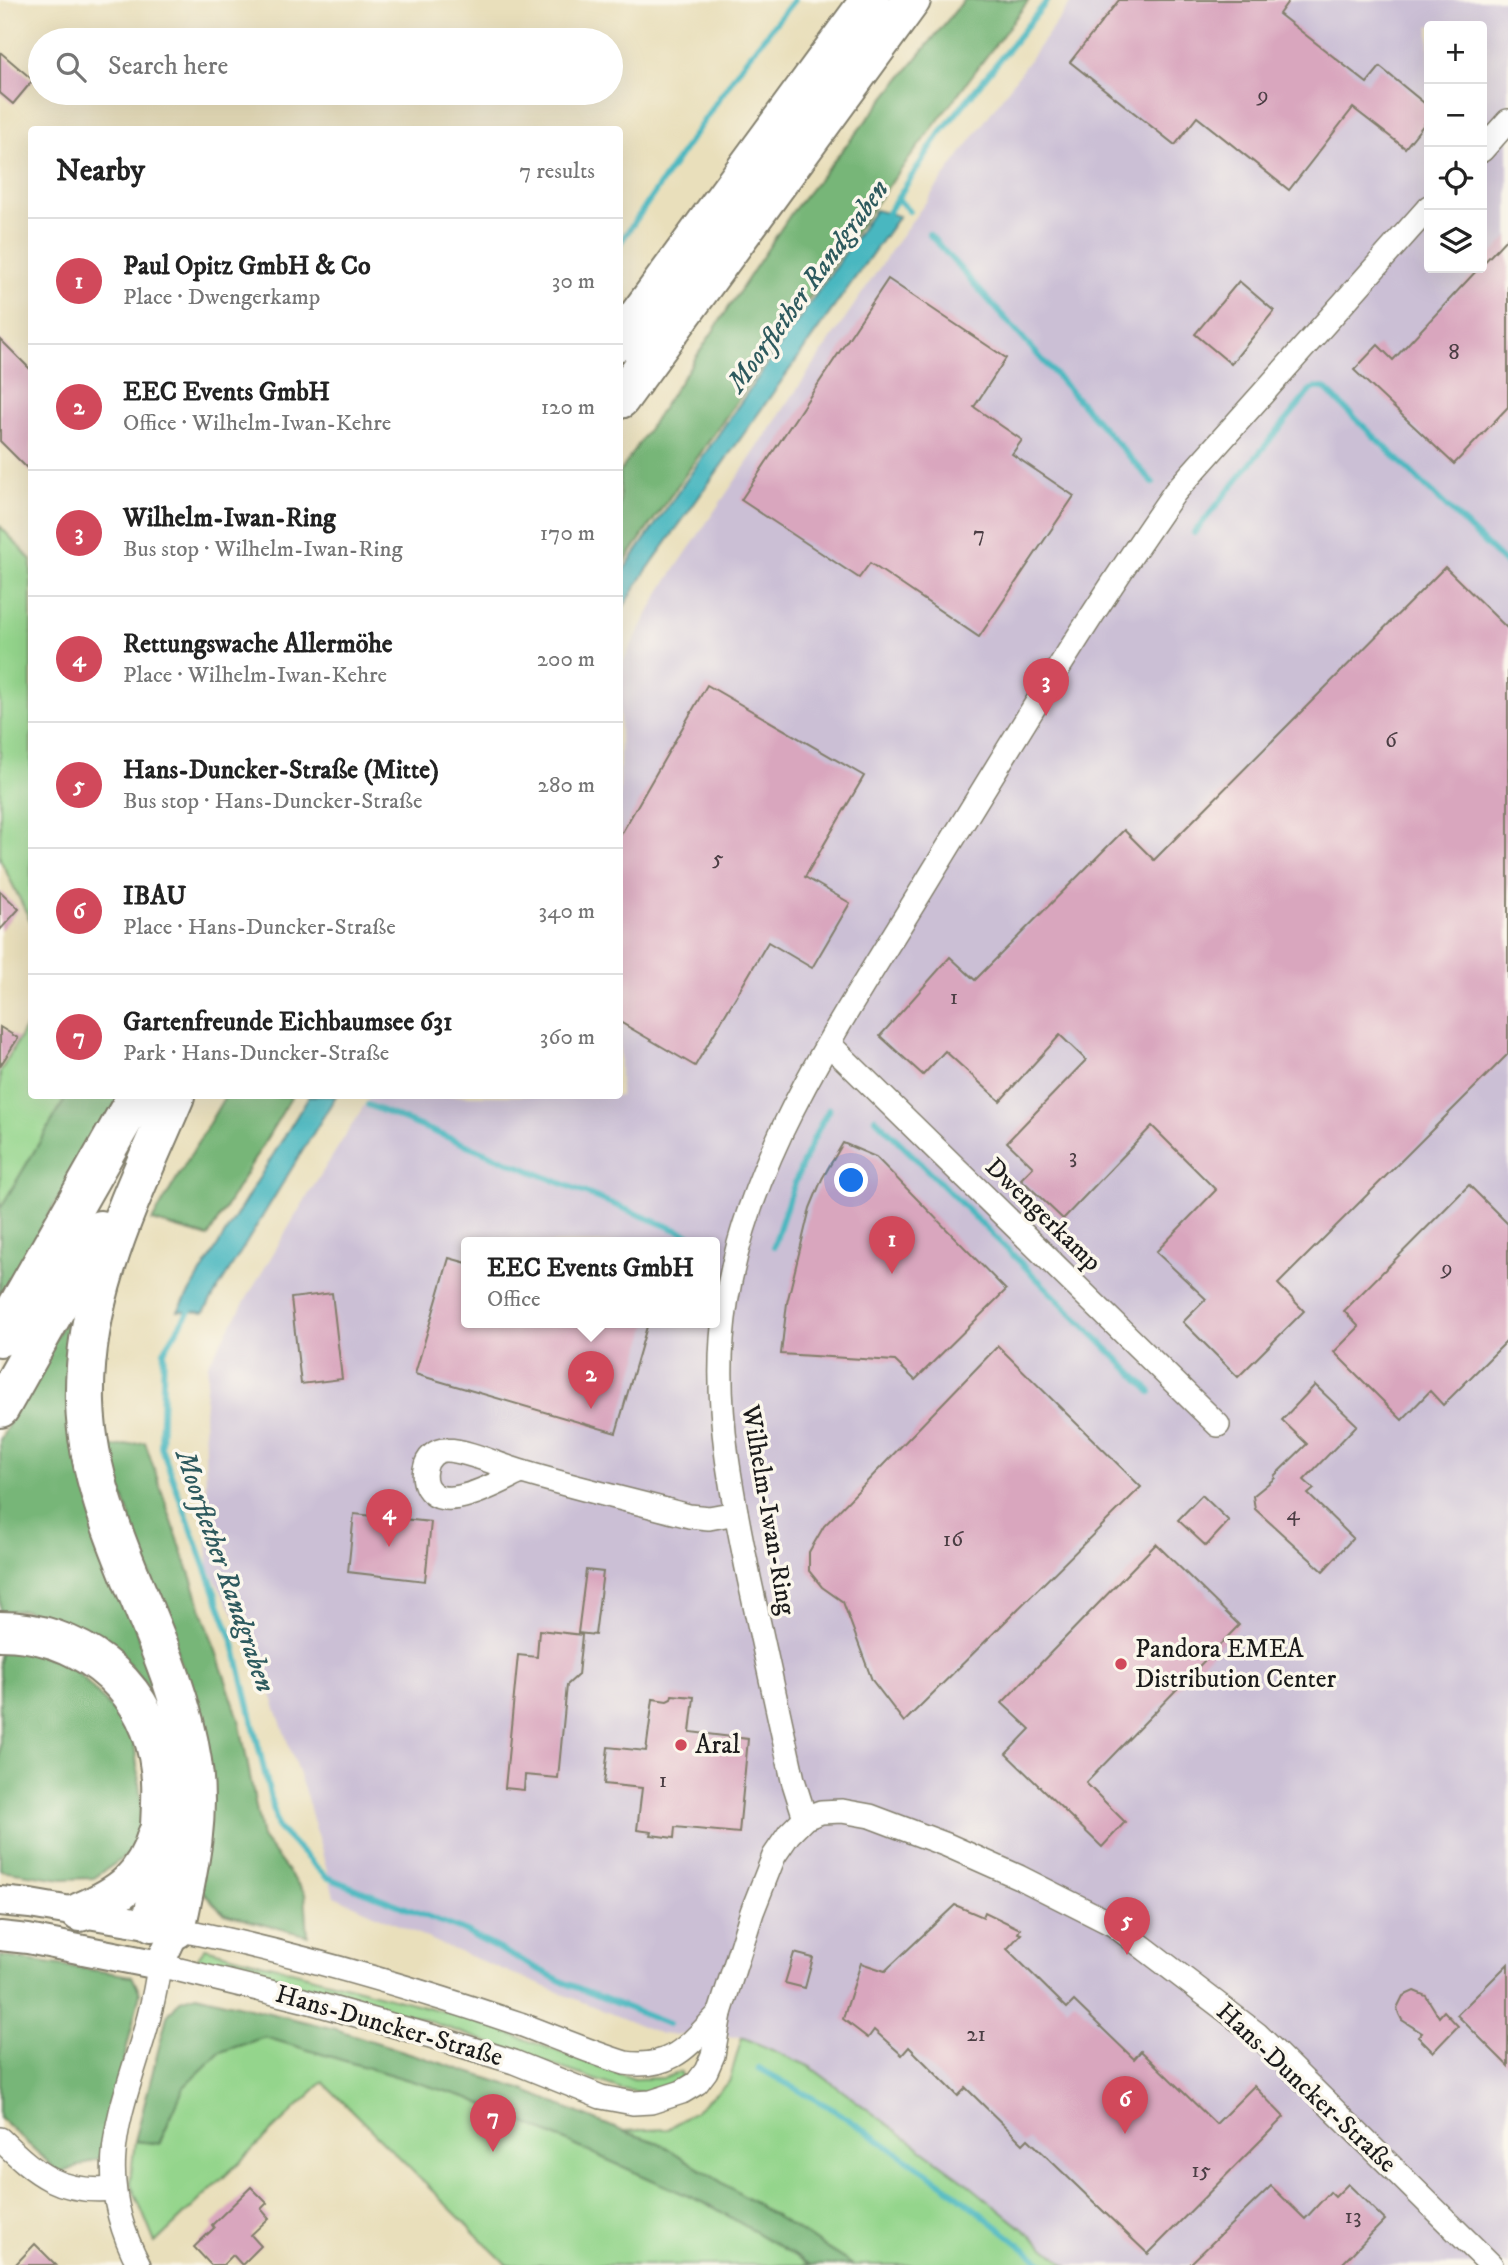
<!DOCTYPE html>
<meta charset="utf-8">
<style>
:root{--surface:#fff;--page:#f2f2f2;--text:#222;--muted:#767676;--line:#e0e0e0;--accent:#d1495b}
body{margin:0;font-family:"IM FELL DW Pica",serif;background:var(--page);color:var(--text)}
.controls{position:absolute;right:21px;top:21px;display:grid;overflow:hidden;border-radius:7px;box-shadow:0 7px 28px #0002}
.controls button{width:63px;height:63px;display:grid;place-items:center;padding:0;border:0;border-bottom:2px solid var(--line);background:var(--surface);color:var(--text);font:35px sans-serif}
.you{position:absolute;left:852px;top:1181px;width:24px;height:24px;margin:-18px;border:5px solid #fff;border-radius:50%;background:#1a73e8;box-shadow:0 0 0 10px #1a73e833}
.badge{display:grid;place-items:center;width:46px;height:46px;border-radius:50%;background:var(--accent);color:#fff;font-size:23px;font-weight:700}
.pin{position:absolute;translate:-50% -58px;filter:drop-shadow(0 2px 4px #0008)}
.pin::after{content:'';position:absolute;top:37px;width:24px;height:21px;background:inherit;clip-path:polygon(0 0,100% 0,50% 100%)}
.popup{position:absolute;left:461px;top:1237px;width:259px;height:91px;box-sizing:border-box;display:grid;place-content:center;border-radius:7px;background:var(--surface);filter:drop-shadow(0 2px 5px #0005);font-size:23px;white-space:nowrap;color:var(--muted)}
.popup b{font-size:26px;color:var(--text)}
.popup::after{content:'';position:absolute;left:50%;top:100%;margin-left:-14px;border:14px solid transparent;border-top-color:var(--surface)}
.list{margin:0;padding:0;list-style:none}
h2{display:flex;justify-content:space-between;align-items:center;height:91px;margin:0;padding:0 28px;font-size:30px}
h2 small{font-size:23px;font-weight:400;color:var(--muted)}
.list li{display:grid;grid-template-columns:46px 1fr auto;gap:21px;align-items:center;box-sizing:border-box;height:126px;padding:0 28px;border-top:2px solid var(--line)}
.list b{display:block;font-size:26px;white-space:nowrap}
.list p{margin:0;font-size:23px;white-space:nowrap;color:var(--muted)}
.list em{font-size:23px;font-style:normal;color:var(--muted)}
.icon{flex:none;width:38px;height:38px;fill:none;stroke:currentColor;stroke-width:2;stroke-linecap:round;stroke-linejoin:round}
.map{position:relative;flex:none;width:1508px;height:2265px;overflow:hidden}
.search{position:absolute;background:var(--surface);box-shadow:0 7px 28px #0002;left:28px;top:28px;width:595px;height:77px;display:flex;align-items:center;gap:18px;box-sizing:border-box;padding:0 24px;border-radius:38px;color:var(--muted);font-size:26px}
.panel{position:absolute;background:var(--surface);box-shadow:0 7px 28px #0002;left:28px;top:126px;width:595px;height:973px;border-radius:7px}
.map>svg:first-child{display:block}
.industrial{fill:#cbbfd5;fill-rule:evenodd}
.green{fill:#94d58c;stroke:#587854;stroke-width:2}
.forest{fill:#77b678;stroke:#4a694a;stroke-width:2}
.water{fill:#48b7c0;stroke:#326a6e;stroke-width:2}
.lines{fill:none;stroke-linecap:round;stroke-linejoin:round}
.stream{stroke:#48b7c0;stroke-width:6}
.building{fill:#d9a6be}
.minor-casing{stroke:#827e6c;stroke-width:26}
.tertiary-casing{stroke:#827e6c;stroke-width:32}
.motorway-casing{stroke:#827e6c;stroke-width:42}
.minor{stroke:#fff;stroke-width:23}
.tertiary{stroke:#fff;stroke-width:28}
.motorway{stroke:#fff;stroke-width:38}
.poi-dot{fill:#d1495b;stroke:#fbf7ec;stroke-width:2.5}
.labels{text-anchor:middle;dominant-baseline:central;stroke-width:7;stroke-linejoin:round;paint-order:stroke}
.number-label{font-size:23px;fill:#4b3e44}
.street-label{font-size:26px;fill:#1c1c1c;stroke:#fbf7ec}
.poi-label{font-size:26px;fill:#1c1c1c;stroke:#fbf7ec;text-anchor:start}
.water-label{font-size:28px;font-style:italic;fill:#2e5a5e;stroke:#fbf7ec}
</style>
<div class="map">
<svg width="1508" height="2265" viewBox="0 0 1508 2265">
<rect width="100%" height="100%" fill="#fbf7ec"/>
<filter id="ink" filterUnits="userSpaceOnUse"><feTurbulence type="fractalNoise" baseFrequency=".0143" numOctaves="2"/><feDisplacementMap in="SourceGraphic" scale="14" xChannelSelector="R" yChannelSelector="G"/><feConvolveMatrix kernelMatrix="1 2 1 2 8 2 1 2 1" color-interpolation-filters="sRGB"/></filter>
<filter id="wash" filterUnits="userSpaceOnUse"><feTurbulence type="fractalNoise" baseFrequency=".00686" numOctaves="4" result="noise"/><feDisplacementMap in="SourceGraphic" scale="28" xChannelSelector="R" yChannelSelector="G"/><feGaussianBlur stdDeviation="1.57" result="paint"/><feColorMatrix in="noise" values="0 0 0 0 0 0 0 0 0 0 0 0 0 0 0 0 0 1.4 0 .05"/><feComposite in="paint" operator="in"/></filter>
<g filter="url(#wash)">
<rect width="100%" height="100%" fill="#e9dfbb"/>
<path class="industrial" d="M1073 0H1508V2265H1067L963 2180 809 2066 742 2037 661 2034 452 1949 334 1896 307 1798 259 1660 208 1567 204 1413 208 1364 300 1208 370 1096H620V667L661 590 901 236ZM1429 26H1482V268H1429ZM467 1243H715V1323H467Z"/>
<g class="green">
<polygon points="0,526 31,560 31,922 0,859"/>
<polygon points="31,1018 32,1096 67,1096 0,1209 0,1072"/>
<polygon points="205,1948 461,2016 634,2079 664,2078 681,2072 682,2080 649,2094 621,2089 417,2017 218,1967 197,1959"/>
<polygon points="265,2037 469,2098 713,2207 811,2265 507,2265 323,2082 155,2243 130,2182 135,2141 160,2143 183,2087 220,2052"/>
<polygon points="742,2037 809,2066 963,2180 1067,2265 853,2265 659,2143 622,2131 668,2129 696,2110 729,2082"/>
</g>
<g class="forest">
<polygon points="964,0 1029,0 875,204 620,568 620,472 792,212"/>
<polygon points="67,1096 120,1096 0,1296 0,1209"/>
<polygon points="225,1096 292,1096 208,1237 152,1221"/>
<polygon points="72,1307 71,1439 162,1704 119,1652 70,1624 23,1610 0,1612 0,1440"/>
<polygon points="145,1442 239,1719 262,1838 305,1893 308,1936 224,1914 201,1890 193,1699 106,1448"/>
<polygon points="0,1649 27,1651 70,1664 133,1732 143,1817 130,1853 94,1878 62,1879 0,1870"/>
<polygon points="0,1956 132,1976 140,1993 100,2158 60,2173 0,2118"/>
<polygon points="196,1995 335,2029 521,2089 622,2131 659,2143 853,2265 811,2265 713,2207 469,2098 265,2037 220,2052 184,2087 159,2144 135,2141 167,2016 180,2000"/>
</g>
<g class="water">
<polygon points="875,210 899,216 644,574 620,613 620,575"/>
<polygon points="309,1096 336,1096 204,1312 178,1311"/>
</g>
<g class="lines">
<g class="stream">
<polyline points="898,199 909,211"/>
<polyline points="884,219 938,136 1048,0"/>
<polyline points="929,234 1153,483"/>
<polyline points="620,243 742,65 794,0"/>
<polyline points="1194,533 1309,392 1315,388 1324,388 1508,566"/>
<polyline points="368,1105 709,1243"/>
<polyline points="875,1118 1151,1392"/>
<path d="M774 1246C788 1198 804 1153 829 1109"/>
<polyline points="192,1306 164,1351 161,1447 234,1644 278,1828 326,1877 462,1930 563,1982 668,2024"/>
<polyline points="759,2068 836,2111 945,2185 1045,2265"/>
</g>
</g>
<g id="blocks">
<g class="building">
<polygon points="1119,0 1289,0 1279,14 1367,83 1380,67 1429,107 1429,118 1405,148 1353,108 1289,190 1197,117 1175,145 1070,62"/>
<polygon points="0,52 33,80 13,104 0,93"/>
<polygon points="1508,237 1508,407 1454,464 1354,370 1378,345 1393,360"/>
<polygon points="888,279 1006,358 974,407 1022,440 1012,454 1074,496 979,637 870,563 859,578 741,500"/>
<polygon points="1239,281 1274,311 1231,364 1195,334"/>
<polygon points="0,339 32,371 32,473 0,441"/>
<polygon points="1445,567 1508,629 1508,1054 1278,1284 1304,1311 1238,1377 1183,1322 1206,1299 1156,1252 1216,1190 1152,1126 1063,1219 1021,1179 1033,1167 1007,1142 1086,1060 1060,1035 1000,1101 945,1051 923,1075 880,1036 950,957 975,980 1124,830 1154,860"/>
<polygon points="707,685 864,776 805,877 850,903 812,968 768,942 695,1066 620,1022 620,836"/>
<polygon points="0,891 19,909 0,930"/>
<polygon points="0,1027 18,1038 0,1066"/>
<polygon points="843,1143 876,1157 1006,1290 915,1380 895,1361 781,1354 787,1303 810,1208 822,1179"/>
<polygon points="1469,1185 1508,1224 1508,1340 1443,1405 1430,1391 1402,1420 1334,1352 1359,1327 1344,1311"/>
<polygon points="449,1258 467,1263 467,1323 648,1323 616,1433 415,1374"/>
<polygon points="332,1293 342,1379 301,1384 291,1298"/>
<polygon points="998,1346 1141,1487 904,1722 872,1680 843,1602 822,1587 809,1571 809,1552 824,1526"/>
<polygon points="1315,1385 1357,1425 1304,1480 1314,1489 1308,1494 1353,1538 1323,1571 1255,1509 1253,1496 1275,1478 1274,1476 1307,1444 1282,1420"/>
<polygon points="1202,1495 1229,1521 1206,1546 1178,1520"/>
<polygon points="354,1514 431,1522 425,1581 348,1572"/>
<polygon points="1156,1544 1239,1625 1086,1783 1125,1822 1102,1847 1006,1754 1030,1729 1002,1703"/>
<polygon points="586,1570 603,1572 595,1635 578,1633"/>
<polygon points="539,1630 582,1635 578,1675 567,1685 558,1778 525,1775 524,1790 505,1788 518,1655 537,1657"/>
<polygon points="672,1695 694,1697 690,1732 748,1739 739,1833 675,1827 674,1838 651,1835 652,1832 637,1830 642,1788 604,1784 608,1747 646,1751 653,1699 667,1701 671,1699"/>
<polygon points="955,1905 983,1917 985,1912 1020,1929 1018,1933 1021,1934 1007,1949 1067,2008 1074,2001 1134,2059 1141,2051 1216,2124 1254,2086 1284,2117 1148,2254 1028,2139 1023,2144 966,2088 958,2096 909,2047 902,2055 874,2030 868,2038 843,2019 861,1963 885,1971"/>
<polygon points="794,1953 813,1958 805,1988 785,1983"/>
<polygon points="1508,1964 1508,2066 1457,2015"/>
<polygon points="1414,1991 1426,1996 1439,2017 1444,2011 1458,2026 1433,2052 1418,2037 1422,2033 1402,2020 1399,2014 1397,2008 1403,1996"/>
<polygon points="1348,2184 1385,2220 1341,2265 1189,2265 1271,2186 1305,2219 1330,2192 1335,2197"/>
<polygon points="251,2187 267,2203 261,2209 269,2218 251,2235 261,2246 242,2265 233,2255 223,2265 211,2265 194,2247 214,2228 212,2225"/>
<polygon points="35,2244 56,2265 15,2265"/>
</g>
</g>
</g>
<g filter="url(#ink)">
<use href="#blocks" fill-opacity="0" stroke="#827e6c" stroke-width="2"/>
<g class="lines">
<defs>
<g id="minor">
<polyline points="1482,150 1508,121"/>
<polyline points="829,1044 1218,1425"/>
<path d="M521 1472C501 1481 452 1510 432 1493 425 1487 423 1478 425 1469 427 1458 436 1449 447 1450 469 1451 498 1465 519 1471 575 1488 633 1501 689 1516L709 1518 736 1513"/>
<path d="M805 1818 793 1780C778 1713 764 1645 749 1578 733 1499 716 1420 722 1339 734 1168 848 1013 934 870 1012 743 1089 614 1175 492L1429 207"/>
<path d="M176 1929C292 1952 408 1986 520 2024 555 2037 589 2052 625 2063 673 2070 689 2044 720 2013"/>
<path d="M0 2139C37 2175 60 2194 114 2189"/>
<path d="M139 2265C77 2147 145 2080 159 1965L303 2000 434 2037 514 2062 601 2097 633 2103 651 2102 682 2092 697 2083 706 2071 713 2055 720 2013 752 1912 774 1856 789 1834 805 1818 821 1812 842 1811 870 1816 947 1845 1019 1877 1114 1925 1257 2034 1491 2265"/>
</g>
<g id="tertiary">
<polyline points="0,1901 30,1904 176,1929 159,1965"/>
<polyline points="0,1936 28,1939 159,1965"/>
</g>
<g id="motorway">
<polyline points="620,341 870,0"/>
<polyline points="620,399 911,0"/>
<path d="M175 1096C133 1195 82 1292 85 1403 89 1530 174 1637 192 1761 201 1818 188 1873 176 1929"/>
<polyline points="0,1337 137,1096"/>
<polyline points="0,1408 100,1230"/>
<path d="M0 1631C77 1631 143 1680 158 1756 163 1780 161 1802 160 1826 160 1840 162 1855 161 1869 160 1887 155 1904 152 1922"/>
<path d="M80 1912C120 1895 144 1879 157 1835"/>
</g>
</defs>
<use href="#minor" class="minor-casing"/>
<use href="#tertiary" class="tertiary-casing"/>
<use href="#motorway" class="motorway-casing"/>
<use href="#minor" class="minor"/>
<use href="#tertiary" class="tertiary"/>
<use href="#motorway" class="motorway"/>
</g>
</g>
<g class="poi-dot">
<circle cx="1121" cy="1664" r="7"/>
<circle cx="681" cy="1745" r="7"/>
</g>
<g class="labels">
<g class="number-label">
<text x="1263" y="95">9</text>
<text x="1454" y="352">8</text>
<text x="979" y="534">7</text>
<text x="1391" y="740">6</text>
<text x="718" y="858">5</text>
<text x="954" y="997">1</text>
<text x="1073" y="1156">3</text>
<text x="1447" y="1268">9</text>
<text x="1293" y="1513">4</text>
<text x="953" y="1539">16</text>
<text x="663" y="1780">1</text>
<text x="976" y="2034">21</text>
<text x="1201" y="2170">15</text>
<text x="1353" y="2216">13</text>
</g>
<g class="street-label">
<text transform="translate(1043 1215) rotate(44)">Dwengerkamp</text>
<text transform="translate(768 1510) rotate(80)">Wilhelm-Iwan-Ring</text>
<text transform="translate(389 2026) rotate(16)">Hans-Duncker-Straße</text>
<text transform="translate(1306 2088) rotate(43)">Hans-Duncker-Straße</text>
</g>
<g class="poi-label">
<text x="1135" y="1649">Pandora EMEA<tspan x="1135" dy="30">Distribution Center</tspan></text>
<text x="695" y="1745">Aral</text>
</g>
<g class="water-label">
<text transform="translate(808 286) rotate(-54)">Moorflether Randgraben</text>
<text transform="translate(225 1571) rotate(71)">Moorflether Randgraben</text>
</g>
</g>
</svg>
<div class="controls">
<button>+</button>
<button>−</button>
<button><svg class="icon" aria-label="locate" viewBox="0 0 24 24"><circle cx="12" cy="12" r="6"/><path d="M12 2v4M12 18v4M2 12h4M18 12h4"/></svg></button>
<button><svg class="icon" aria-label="layers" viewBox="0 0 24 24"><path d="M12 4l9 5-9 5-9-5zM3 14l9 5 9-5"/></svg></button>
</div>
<div class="you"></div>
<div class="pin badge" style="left:892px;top:1274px">1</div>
<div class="pin badge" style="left:591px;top:1409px">2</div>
<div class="popup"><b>EEC Events GmbH</b>Office</div>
<div class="pin badge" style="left:1046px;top:716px">3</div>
<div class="pin badge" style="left:389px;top:1547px">4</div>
<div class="pin badge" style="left:1127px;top:1955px">5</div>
<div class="pin badge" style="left:1125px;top:2134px">6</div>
<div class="pin badge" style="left:493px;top:2152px">7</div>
<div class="search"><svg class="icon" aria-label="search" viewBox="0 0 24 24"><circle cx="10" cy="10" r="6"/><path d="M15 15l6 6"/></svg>Search here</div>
<section class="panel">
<h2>Nearby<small>7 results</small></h2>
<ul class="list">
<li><span class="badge">1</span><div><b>Paul Opitz GmbH &amp; Co</b><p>Place · Dwengerkamp</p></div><em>30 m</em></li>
<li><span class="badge">2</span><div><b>EEC Events GmbH</b><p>Office · Wilhelm-Iwan-Kehre</p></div><em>120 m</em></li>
<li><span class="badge">3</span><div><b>Wilhelm-Iwan-Ring</b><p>Bus stop · Wilhelm-Iwan-Ring</p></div><em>170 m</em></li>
<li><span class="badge">4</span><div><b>Rettungswache Allermöhe</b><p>Place · Wilhelm-Iwan-Kehre</p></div><em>200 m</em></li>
<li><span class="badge">5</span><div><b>Hans-Duncker-Straße (Mitte)</b><p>Bus stop · Hans-Duncker-Straße</p></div><em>280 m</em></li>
<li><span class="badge">6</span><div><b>IBAU</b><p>Place · Hans-Duncker-Straße</p></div><em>340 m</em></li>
<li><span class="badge">7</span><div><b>Gartenfreunde Eichbaumsee 631</b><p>Park · Hans-Duncker-Straße</p></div><em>360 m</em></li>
</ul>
</section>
</div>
